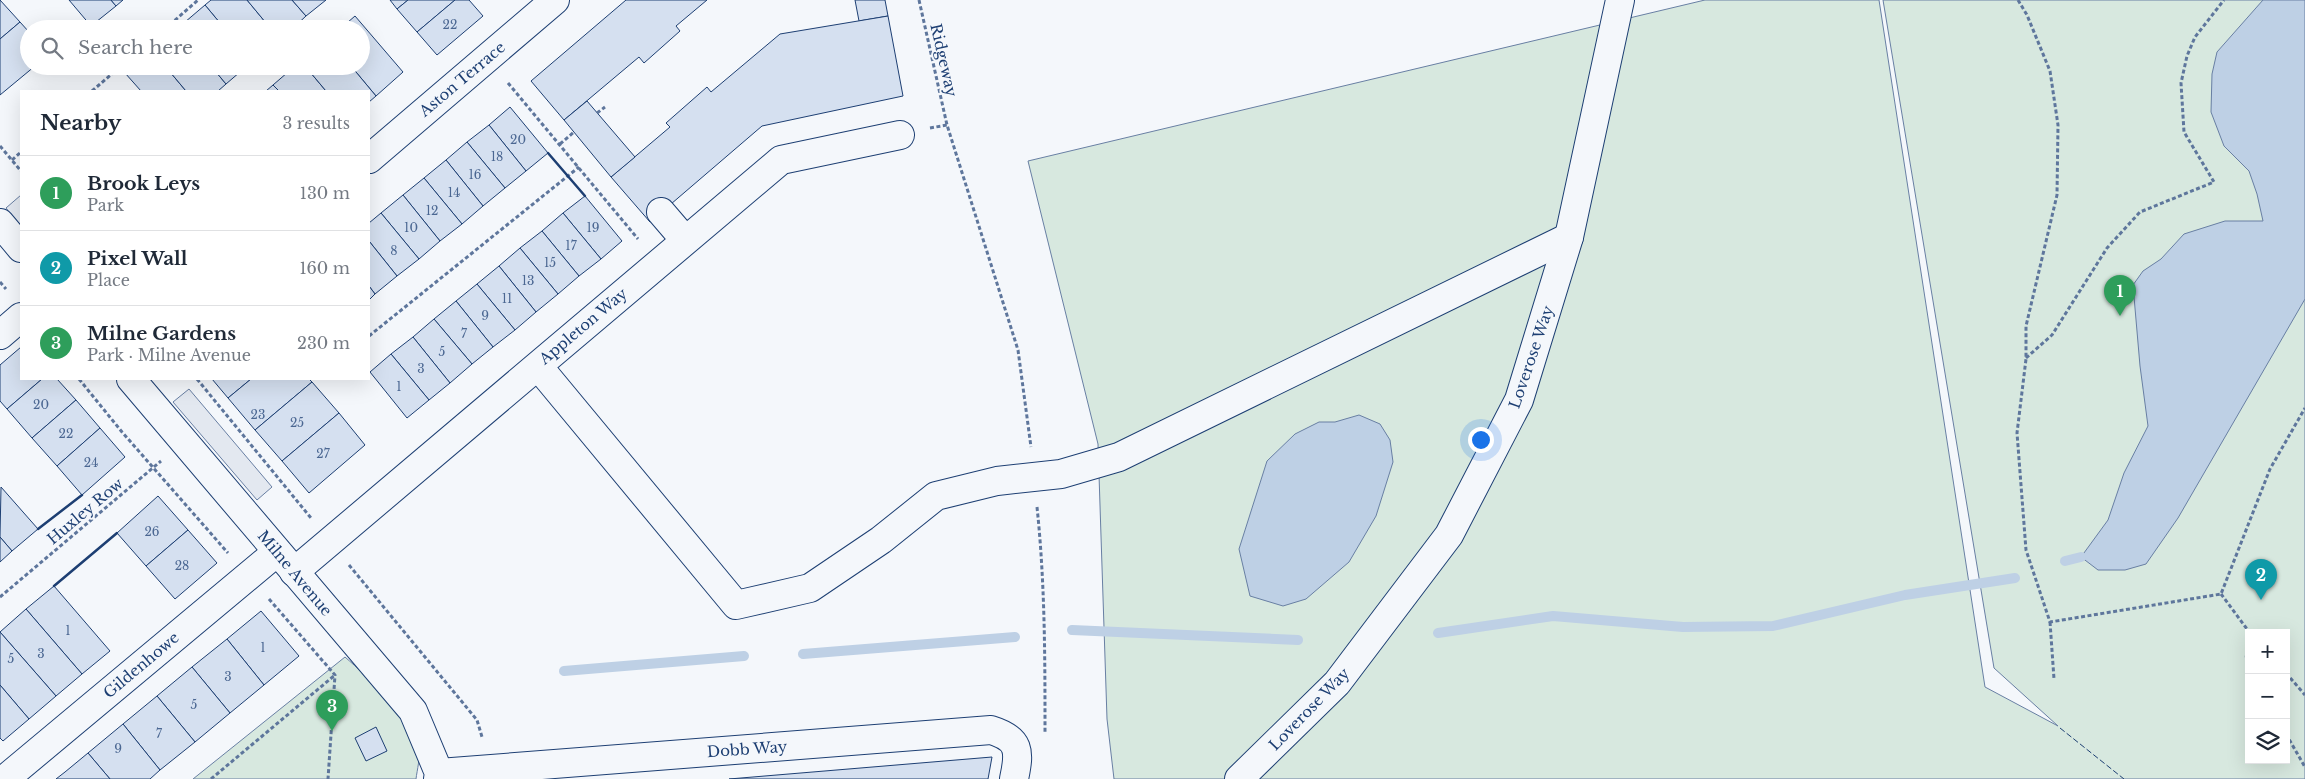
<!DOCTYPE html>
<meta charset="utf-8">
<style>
:root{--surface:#fff;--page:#f2f2f3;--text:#1f2937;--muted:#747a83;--line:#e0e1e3;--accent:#db2777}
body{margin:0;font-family:"Libre Baskerville",serif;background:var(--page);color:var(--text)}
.controls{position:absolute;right:15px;bottom:15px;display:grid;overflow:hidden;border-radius:0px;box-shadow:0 5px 20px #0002}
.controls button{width:45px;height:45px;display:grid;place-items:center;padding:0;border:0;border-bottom:1px solid var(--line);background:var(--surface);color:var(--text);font:25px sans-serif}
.you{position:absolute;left:1480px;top:439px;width:18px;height:18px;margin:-12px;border:4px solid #fff;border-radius:50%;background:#1a73e8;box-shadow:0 0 0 8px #1a73e833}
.badge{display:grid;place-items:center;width:32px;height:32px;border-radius:50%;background:var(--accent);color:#fff;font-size:16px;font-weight:700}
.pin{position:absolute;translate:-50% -41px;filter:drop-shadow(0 1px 2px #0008)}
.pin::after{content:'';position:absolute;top:26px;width:18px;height:15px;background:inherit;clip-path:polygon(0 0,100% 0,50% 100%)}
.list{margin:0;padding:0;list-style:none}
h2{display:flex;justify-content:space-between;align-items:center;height:65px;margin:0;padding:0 20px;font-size:21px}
h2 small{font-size:16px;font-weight:400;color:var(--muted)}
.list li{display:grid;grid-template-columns:32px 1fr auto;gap:15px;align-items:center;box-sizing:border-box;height:75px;padding:0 20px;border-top:1px solid var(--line)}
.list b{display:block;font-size:19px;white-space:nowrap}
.list p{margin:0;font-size:16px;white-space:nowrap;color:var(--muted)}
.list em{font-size:16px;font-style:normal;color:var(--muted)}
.icon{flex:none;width:28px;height:28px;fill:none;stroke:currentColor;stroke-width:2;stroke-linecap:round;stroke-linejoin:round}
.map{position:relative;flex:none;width:2305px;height:779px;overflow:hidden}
.search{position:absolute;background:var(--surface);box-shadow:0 5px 20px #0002;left:20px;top:20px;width:350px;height:55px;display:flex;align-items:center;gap:12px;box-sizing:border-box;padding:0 18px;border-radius:28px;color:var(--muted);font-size:19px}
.panel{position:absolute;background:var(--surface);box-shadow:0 5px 20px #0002;left:20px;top:90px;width:350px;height:290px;border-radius:0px}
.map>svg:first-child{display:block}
.green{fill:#d7e8df;stroke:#687fa3;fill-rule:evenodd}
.parking{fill:#e3e8f0;stroke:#687fa3}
.water{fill:#bed0e5;stroke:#687fa3}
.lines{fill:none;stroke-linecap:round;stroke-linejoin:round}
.stream{stroke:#bed0e5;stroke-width:10}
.building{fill:#d5e0f0;stroke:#1d3f73}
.minor-casing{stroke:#1d3f73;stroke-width:30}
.path{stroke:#5e769c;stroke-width:3;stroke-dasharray:4 2.5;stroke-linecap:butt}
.minor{stroke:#f4f7fb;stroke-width:28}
.fence{stroke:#1d3f73;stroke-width:1;stroke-dasharray:6 2.5;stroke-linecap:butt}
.wall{stroke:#1d3f73;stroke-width:2.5}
.labels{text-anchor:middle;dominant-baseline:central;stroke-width:4;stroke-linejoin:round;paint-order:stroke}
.number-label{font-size:12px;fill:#4b6792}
.street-label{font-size:15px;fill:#1d3f73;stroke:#f4f7fb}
</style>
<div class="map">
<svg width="2305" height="779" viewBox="0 0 2305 779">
<rect width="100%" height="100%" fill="#f4f7fb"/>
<g class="green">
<path d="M1705 0H1879L1985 687 2058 726 1994 668 1883 0H2305V779H1114L1107 719 1098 444 1028 161ZM2249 633H2286V760H2249Z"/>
<path d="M345 657C369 678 410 716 418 748 421 756 417 770 416 779H193Z"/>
</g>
<g class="parking">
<polygon points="21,195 21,226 6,208"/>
<polygon points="189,389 272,487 257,500 173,402"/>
</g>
<g class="water">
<polygon points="2263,0 2305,0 2305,299 2178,518 2146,564 2125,570 2098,570 2081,557 2108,520 2124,473 2148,426 2140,366 2133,285 2143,271 2161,259 2184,234 2225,221 2263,221 2257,194 2249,171 2224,146 2211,112 2212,74 2217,52"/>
<polygon points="1359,415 1380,424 1390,440 1393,462 1376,516 1349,562 1306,599 1283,606 1250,596 1239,549 1267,461 1295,434 1319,422 1335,422"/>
</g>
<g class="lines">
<g class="stream">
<polyline points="2065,561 2081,557"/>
<polyline points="1072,630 1298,640"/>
<polyline points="1438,633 1553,616 1683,627 1773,626 1905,595 2015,578"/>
<polyline points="803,654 1015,637"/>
<polyline points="564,671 744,656"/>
</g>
</g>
<g class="building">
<polygon points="0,0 20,22 0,39"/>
<polygon points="69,0 111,0 116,6 91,26"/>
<polygon points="111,0 123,0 116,6"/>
<polygon points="211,0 247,0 271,29 225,29 205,5"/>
<polygon points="247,0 292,0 306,16 292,29 271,29"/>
<polygon points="292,0 326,0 306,16"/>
<polygon points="390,0 408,0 397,9"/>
<polygon points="408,0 455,0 417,32 397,9"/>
<polygon points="455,0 469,0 483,16 437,55 417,32"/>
<polygon points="626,0 707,0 676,26 680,31 644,63 639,57 564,120 531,81"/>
<polygon points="855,0 885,0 888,16 859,21"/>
<polygon points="205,5 225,29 179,29 178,28"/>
<polygon points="355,16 403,72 376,96 351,66 361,66 361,29 340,29"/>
<polygon points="888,16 903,96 762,126 650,222 611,177 670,127 666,123 707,87 711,92 780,34"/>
<polygon points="20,22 29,32 29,66 35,66 0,95 0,39"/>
<polygon points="133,66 165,66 186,91 141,91 125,73"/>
<polygon points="165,66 211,66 226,84 218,91 186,91"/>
<polygon points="211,66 247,66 226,84"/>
<polygon points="295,66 305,66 326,91 279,91 273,85"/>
<polygon points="305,66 351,66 376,96 369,102 369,91 326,91"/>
<polygon points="273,85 279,91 266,91"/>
<polygon points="587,101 635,157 611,177 564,120"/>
<polygon points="510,107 548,153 526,171 489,125"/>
<polygon points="489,125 526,171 505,188 467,142"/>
<polygon points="467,142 505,188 483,206 446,160"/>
<polygon points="446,160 483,206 462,224 424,178"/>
<polygon points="424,178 462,224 440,241 403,195"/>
<polygon points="403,195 440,241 419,259 381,213"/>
<polygon points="585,196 622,241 601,259 563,213"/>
<polygon points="381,213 419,259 397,276 369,241 369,223"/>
<polygon points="563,213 601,259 579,276 542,231"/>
<polygon points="542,231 579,276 558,294 520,248"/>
<polygon points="369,241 397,276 375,294 369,286"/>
<polygon points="520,248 558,294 536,312 499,266"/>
<polygon points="499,266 536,312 515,330 477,284"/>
<polygon points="477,284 515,330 493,347 456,301"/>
<polygon points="369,286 375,294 369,300"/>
<polygon points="456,301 493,347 472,364 434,319"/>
<polygon points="434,319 472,364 450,383 413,337"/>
<polygon points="413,337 450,383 429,400 391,354"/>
<polygon points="21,347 21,379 42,379 7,409 0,401 0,365"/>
<polygon points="391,354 429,400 407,418 370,372"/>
<polygon points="42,379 57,379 76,400 32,438 7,409"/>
<polygon points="212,379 251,379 228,398"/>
<polygon points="251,379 309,379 312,382 255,430 228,398"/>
<polygon points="312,382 339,413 282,461 255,430"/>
<polygon points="76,400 100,428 57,466 32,438"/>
<polygon points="339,413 365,445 309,493 282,461"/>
<polygon points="100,428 125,457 82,495 57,466"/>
<polygon points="1,487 38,529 12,551 0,537"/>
<polygon points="158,496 188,530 146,566 117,533"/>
<polygon points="188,530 217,563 175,599 146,566"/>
<polygon points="0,537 12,551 0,562"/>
<polygon points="54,586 110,651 82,674 26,609"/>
<polygon points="26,609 82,674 56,696 0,632"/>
<polygon points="261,611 299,656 264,685 227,639"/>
<polygon points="0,632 56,696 29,719 0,685"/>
<polygon points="227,639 264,685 230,713 192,667"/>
<polygon points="192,667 230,713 195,742 157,696"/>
<polygon points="0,685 29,719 3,741 0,738"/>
<polygon points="157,696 195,742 160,770 123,724"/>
<polygon points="123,724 160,770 150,779 110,779 88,753"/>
<polygon points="376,727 387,751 366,761 355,738"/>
<polygon points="88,753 110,779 56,779 65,772"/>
<polygon points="992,757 988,779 729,779"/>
</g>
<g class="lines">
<defs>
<g id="minor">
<polyline points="369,159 555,0"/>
<polyline points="661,212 685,240"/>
<polyline points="0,223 21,248"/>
<polyline points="0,335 21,317"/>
<polyline points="547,377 736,605 810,588 881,540 936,496 997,481 1061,474 1119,457 1569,237"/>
<polyline points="131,379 413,711 439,773 438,779"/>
<polyline points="294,572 781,160 900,135"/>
<path d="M439 773 991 730C1020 739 1020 751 1014 779"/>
<polyline points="5,779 277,552"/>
<polyline points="1239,779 1337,683 1449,535 1519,400 1569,237 1620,0"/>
</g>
</defs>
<use href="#minor" class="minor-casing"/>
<g class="path">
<polyline points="919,0 947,125 1018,350 1031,447"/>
<polyline points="2018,0 2027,15 2050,71 2058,125 2057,195 2026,326 2026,359 2017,433 2026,550 2050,622 2221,594 2270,469 2305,408"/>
<polyline points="165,29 198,0"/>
<polyline points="508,83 638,239"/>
<polyline points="92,91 121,66"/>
<polyline points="597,113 605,107"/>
<polyline points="930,128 947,125"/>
<polyline points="560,144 574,132"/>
<polyline points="0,146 21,171"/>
<polyline points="12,160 21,152"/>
<polyline points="0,282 6,289"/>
<polyline points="369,336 579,167"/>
<polyline points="2026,358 2052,335 2107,248 2140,212 2214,182 2184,132 2181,83 2187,56 2195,37 2224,0"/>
<polyline points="79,379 122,432 228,553"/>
<polyline points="197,379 311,518"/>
<path d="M1037 507C1045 583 1045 658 1045 733"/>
<polyline points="349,565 477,720 482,737"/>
<polyline points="2221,594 2250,633"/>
<polyline points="0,597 161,461"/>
<polyline points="269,599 335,675 328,779"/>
<polyline points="2050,622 2054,679"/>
<polyline points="2249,634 2246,659 2249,666"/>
<polyline points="2286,673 2305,695"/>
<polyline points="2286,734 2305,767"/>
<polyline points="211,779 335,675"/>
</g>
<use href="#minor" class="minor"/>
<polyline class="fence" points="2060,728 2124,779"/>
<g class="wall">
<polyline points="548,153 585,196"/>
<polyline points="38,529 82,495"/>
<polyline points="54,586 117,533"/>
</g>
</g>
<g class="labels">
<g class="number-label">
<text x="450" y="24">22</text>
<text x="518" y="139">20</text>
<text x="497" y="156">18</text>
<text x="475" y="174">16</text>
<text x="454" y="192">14</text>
<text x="432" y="210">12</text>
<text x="411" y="227">10</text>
<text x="593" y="227">19</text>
<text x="571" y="245">17</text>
<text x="394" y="250">8</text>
<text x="550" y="262">15</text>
<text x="528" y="280">13</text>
<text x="507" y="298">11</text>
<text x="485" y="315">9</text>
<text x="464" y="333">7</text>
<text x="442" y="351">5</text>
<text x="421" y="368">3</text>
<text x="399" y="386">1</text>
<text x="41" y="404">20</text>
<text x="258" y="414">23</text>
<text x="297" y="422">25</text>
<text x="66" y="433">22</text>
<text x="323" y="453">27</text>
<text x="91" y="462">24</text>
<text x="152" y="531">26</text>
<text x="182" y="565">28</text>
<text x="68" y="630">1</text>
<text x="263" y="647">1</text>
<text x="41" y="653">3</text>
<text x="11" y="658">5</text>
<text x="228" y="676">3</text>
<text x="194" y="704">5</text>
<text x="159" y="733">7</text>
<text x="118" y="748">9</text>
</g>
<g class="street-label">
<text transform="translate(944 60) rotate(77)">Ridgeway</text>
<text transform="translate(462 79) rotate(-40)">Aston Terrace</text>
<text transform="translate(583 326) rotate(-40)">Appleton Way</text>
<text transform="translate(1531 357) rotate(-71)">Loverose Way</text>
<text transform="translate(85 511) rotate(-40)">Huxley Row</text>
<text transform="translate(295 573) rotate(50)">Milne Avenue</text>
<text transform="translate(141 665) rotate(-40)">Gildenhowe</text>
<text transform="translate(1309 709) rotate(-46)">Loverose Way</text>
<text transform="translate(747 749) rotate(-4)">Dobb Way</text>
</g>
</g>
</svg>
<div class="controls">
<button>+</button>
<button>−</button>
<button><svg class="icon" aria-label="layers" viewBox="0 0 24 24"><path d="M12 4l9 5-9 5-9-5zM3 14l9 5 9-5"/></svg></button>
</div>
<div class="you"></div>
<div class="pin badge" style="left:2120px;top:316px;background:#2e9e5b">1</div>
<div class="pin badge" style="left:2261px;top:600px;background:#0f9aa8">2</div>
<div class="pin badge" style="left:332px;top:731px;background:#2e9e5b">3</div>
<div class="search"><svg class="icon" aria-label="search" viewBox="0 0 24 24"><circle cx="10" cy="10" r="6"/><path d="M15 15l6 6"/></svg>Search here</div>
<section class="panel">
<h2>Nearby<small>3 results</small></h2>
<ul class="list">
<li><span class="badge" style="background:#2e9e5b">1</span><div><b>Brook Leys</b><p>Park</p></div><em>130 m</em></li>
<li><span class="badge" style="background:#0f9aa8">2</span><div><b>Pixel Wall</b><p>Place</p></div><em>160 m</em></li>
<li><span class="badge" style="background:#2e9e5b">3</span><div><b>Milne Gardens</b><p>Park · Milne Avenue</p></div><em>230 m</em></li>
</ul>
</section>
</div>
